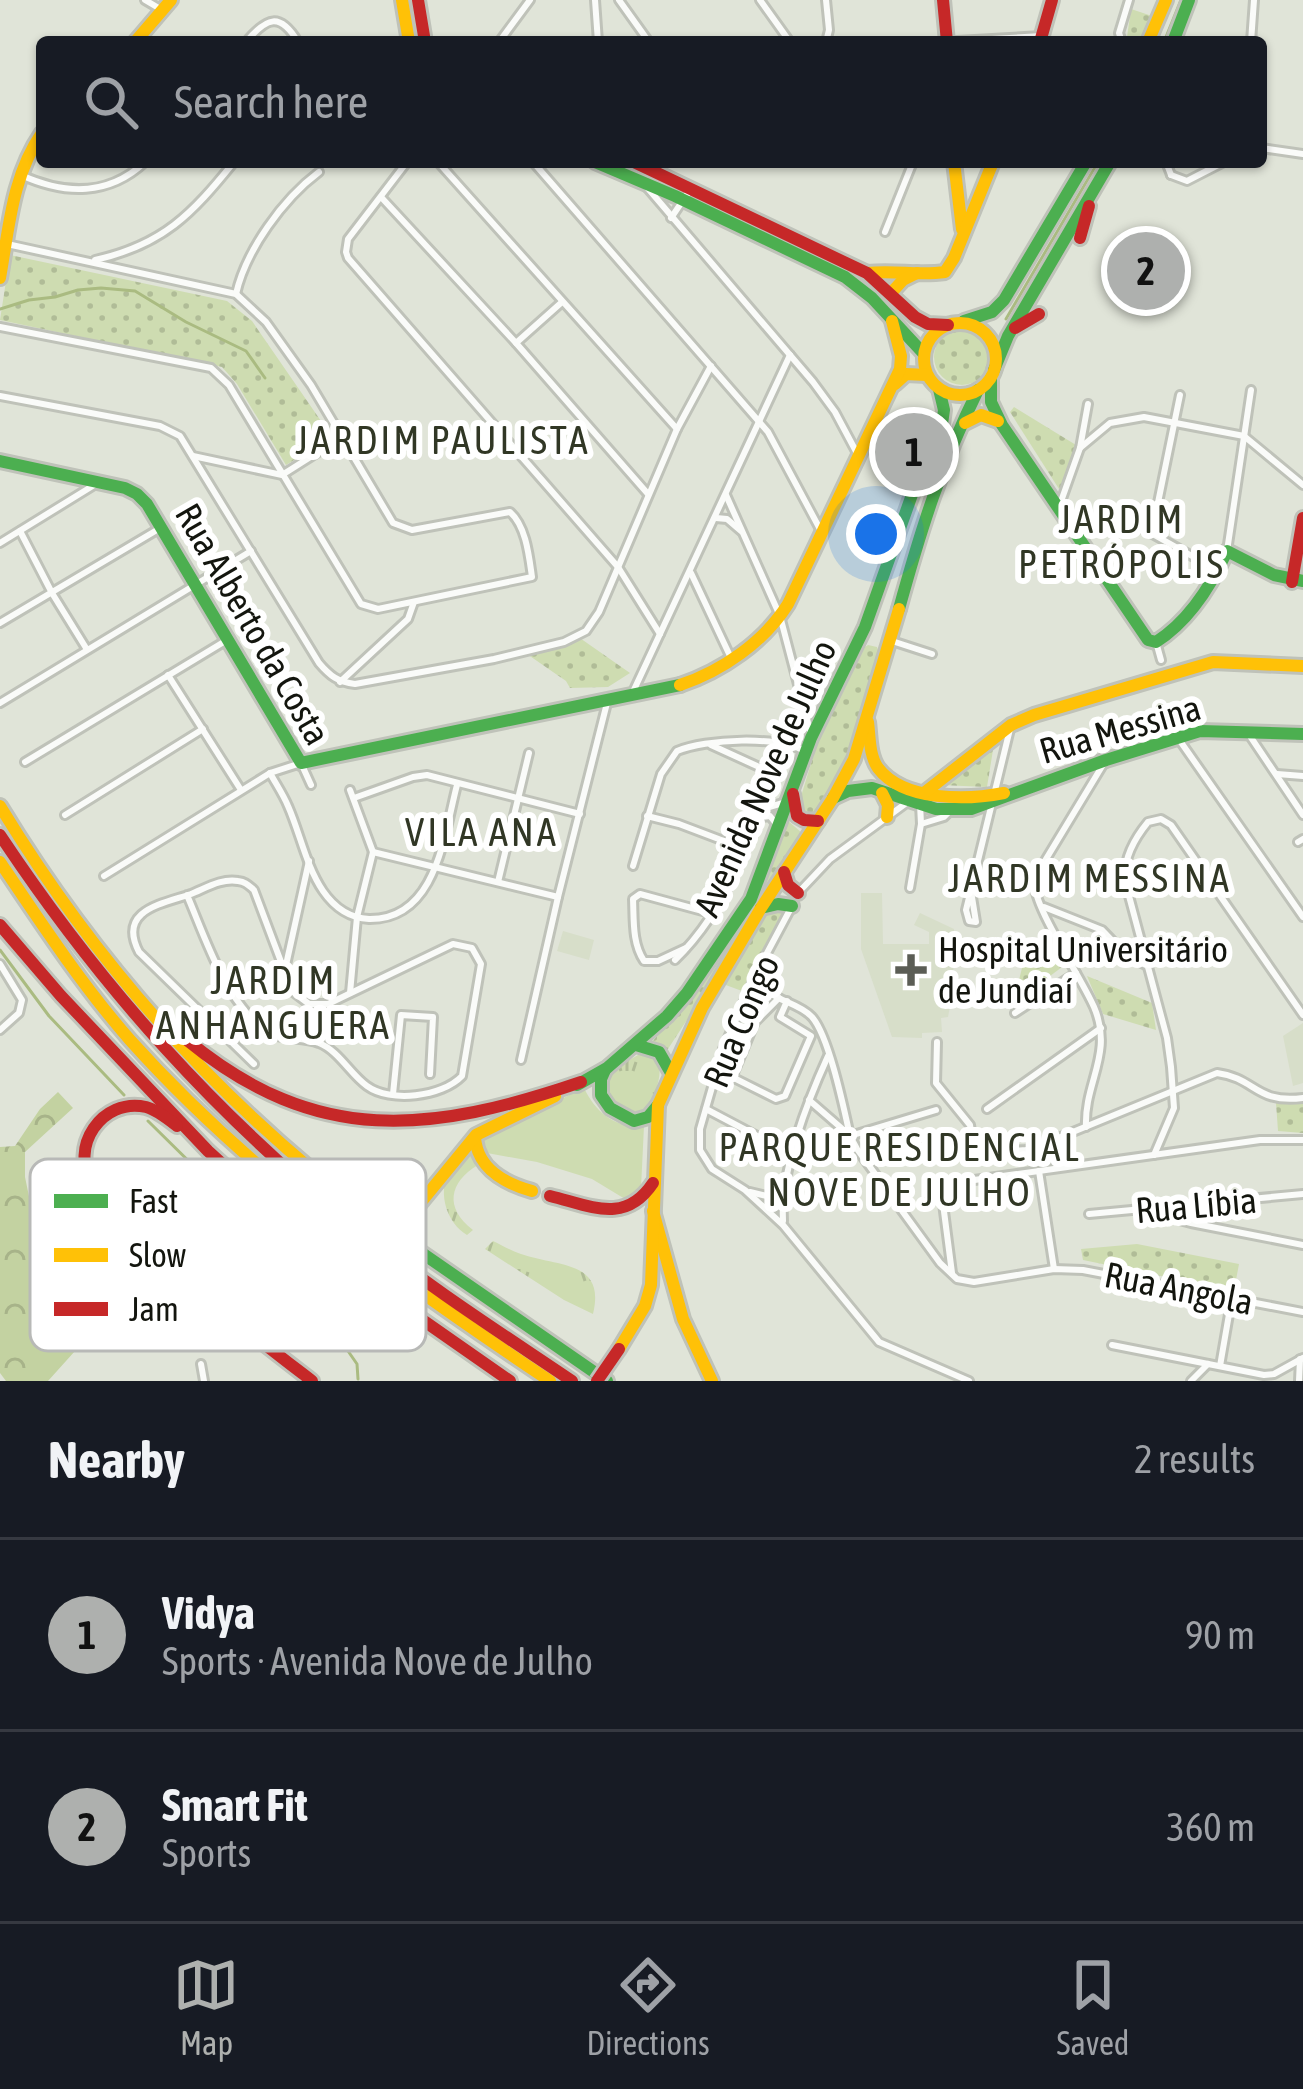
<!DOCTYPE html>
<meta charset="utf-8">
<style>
:root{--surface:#171b24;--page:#20242c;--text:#f1f3f6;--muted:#9ea1a6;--line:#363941;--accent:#aeb0ae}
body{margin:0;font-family:"Asap Condensed",sans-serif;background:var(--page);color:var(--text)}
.you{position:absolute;left:876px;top:534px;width:42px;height:42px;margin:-30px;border:9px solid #fff;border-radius:50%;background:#1a73e8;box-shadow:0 0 0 18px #1a73e833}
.badge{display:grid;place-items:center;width:78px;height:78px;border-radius:50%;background:var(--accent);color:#111;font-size:39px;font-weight:700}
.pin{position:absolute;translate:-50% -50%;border:6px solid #fff;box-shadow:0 3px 12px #0006}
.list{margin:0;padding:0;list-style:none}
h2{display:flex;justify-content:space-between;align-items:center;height:156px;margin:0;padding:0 48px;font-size:51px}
h2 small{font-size:39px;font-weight:400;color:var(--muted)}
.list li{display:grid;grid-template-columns:78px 1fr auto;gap:36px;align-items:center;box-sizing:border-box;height:192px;padding:0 48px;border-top:3px solid var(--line)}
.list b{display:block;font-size:45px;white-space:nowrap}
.list p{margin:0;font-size:39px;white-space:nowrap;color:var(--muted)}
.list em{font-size:39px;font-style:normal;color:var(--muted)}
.icon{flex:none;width:66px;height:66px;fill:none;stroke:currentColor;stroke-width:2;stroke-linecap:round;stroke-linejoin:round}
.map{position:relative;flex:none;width:1303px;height:1381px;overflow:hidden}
.search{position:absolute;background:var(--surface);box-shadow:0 3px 9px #0004;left:36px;right:36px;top:36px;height:132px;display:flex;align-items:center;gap:30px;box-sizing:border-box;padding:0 42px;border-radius:12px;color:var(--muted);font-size:45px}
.sheet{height:540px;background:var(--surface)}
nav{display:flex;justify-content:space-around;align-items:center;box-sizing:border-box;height:168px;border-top:3px solid var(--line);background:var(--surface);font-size:33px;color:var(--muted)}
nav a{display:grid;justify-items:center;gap:6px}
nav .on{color:var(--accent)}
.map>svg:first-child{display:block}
.built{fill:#d7dec9}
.grass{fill:url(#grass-tufts)}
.forest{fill:url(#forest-crowns)}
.park{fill:url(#park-dots)}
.garden{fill:#cedcb1}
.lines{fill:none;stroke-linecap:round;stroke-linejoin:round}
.stream{stroke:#aabb81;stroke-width:3}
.street-casing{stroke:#bfc2b9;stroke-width:12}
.fast-casing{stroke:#bfc2b9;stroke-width:18}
.slow-casing{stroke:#bfc2b9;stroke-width:18}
.jam-casing{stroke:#bfc2b9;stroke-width:18}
.street{stroke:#fafbf9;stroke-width:6}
.fast{stroke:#4caf50;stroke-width:12}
.slow{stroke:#ffc107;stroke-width:12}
.jam{stroke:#c62828;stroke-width:12}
.jam-bridge-casing{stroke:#c0c2bc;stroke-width:18;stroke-linecap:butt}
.jam-bridge{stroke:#c62828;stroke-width:12}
.poi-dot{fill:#5b5d55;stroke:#fff;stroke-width:4.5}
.labels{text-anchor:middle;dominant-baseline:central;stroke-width:12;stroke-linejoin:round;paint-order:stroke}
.street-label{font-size:36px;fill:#13150e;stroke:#fff}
.poi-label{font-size:36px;fill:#13150e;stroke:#fff;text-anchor:start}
.neighbourhood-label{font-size:39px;letter-spacing:3px;fill:#313725;stroke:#fff}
.key{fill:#fff;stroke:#b8b9b7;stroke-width:3}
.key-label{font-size:33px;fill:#13150e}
</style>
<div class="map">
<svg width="1303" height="1381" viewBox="0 0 1303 1381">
<defs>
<pattern id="grass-tufts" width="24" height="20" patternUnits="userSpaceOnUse" patternTransform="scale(3)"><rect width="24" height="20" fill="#cedcb1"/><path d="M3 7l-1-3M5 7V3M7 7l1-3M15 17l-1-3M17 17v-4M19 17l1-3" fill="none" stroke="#b0bc97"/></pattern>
<pattern id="forest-crowns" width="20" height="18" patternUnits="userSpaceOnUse" patternTransform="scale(3)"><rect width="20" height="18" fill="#c3d2a1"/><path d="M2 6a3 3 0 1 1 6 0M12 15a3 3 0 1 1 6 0" fill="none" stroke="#a7b389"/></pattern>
<pattern id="park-dots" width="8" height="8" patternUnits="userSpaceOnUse" patternTransform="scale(3)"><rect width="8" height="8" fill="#cedcb1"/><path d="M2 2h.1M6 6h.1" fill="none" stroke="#b0bc97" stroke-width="1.8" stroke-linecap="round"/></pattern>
</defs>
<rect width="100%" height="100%" fill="#e0e4d8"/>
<g class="built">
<polygon points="861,893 882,893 883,944 929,944 929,932 914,925 920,913 954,929 953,990 948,1017 941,1018 942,1032 922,1033 922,1038 892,1037 861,949"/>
<polygon points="563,931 594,940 589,960 557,951"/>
<polygon points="1303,1023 1303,1083 1293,1086 1283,1036"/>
</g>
<g class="grass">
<path d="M638 1055C675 1054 655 1091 648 1112 628 1119 590 1098 604 1077 610 1069 629 1061 638 1055Z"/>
<path d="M467 1148 478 1165C449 1182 444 1208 473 1230L467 1235C447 1223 438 1195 448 1172 452 1163 461 1155 467 1148Z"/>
<path d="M493 1241C502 1245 511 1251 521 1254 558 1267 606 1260 593 1314L564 1300 485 1249Z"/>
</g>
<polygon class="forest" points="58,1092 73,1108 25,1152 25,1177 32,1211 139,1306 138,1321 101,1343 75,1351 48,1381 6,1381 0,1373 0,1147 15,1146 40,1109"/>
<g class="park">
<polygon points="1131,9 1152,16 1140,42 1132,42 1127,37"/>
<polygon points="10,255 227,301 252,321 332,437 286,465 237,384 222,367 0,320"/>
<circle cx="962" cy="357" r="28"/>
<polygon points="1014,407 1076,445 1064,485 1059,489 1010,412"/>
<polygon points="577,636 630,673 608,687 570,688 566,681 524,652"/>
<polygon points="868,645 877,647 878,650 861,721 863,733 833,790 816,812 810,814 804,812 799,803 820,734 865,647"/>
<polygon points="989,746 993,750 987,787 940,785"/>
<path d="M787 820 802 833 747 928 666 1052 653 1041C692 990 735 941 764 883 773 863 780 841 787 820Z"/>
<polygon points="775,908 782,909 785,913 742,991 723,984 764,913"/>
<polygon points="1027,948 1066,964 1013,1004"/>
<polygon points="1087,976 1152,1003 1156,1030 1103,1014"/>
<polygon points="1303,1101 1303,1133 1278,1131 1276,1103"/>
<polygon points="1137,1244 1239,1264 1234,1291 1083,1260 1081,1249"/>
</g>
<path class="garden" d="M584 1088C596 1113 616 1129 644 1126L641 1188 630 1202 592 1179 537 1162 487 1153 483 1149V1137Z"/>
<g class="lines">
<g class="stream">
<polyline points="1164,42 1181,0"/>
<polyline points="0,309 29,300 55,297 78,290 101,288 135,291 186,322 246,351 265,378"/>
<polyline points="1006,319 1098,162"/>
<polyline points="0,950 49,1016 124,1095"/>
<polyline points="148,1121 287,1258 307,1287"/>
<polyline points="348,1351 357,1364 358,1379"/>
</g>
<defs>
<g id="street">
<polyline points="145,0 162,10"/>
<polyline points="595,0 598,42"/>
<polyline points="619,0 649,42"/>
<polyline points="760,0 790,42"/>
<path d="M246 42C267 17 280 12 298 42"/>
<polyline points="499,42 530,0"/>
<polyline points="826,42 829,30 826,0"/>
<polyline points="940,42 1042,36"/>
<polyline points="1122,42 1119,33 1129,0"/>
<polyline points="1251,42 1254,0"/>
<polyline points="1261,148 1303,154"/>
<polyline points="407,162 348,239 346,252 348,258 618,567 660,634"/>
<polyline points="438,162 677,429"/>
<polyline points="533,162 768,432 821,531"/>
<polyline points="1166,162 1171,175"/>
<path d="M21 175C65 195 109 196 145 162"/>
<polyline points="1171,175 1187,181 1224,162"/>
<polyline points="645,185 813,382 835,412 859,457"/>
<polyline points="381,197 516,343 648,494"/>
<polyline points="671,218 692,187"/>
<polyline points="885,232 913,162"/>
<path d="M95 260C163 245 192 214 234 162"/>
<path d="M236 294C246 250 283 199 319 172"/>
<path d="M0 327 211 368 229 385 361 604 378 609 532 577C529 556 526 526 510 512L412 530 393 523 311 385 266 322 236 294 7 244"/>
<polyline points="516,343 562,302"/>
<path d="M0 396 160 426 180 436 319 663C330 676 338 682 355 684L494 659 564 642 586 631 599 612 677 429 711 366"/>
<polyline points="1080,448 1110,423 1144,417 1244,436 1303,485"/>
<polyline points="193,456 282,475 342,437"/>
<polyline points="726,495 780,616 811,734"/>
<polyline points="1059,507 1080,448 1088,404"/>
<polyline points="716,518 727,519 741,531"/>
<polyline points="1070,528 1098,515 1115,513 1217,570"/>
<polyline points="20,531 52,593 86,648"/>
<polyline points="1152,532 1180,395"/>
<polyline points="0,543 99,482"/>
<polyline points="1227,551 1251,390"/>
<polyline points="691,573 731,658"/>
<polyline points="0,623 162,527"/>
<polyline points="892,641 932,654"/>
<polyline points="1156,642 1161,660"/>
<polyline points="168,675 241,790"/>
<polyline points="340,682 408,619 414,602"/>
<polyline points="632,694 790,355"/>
<polyline points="0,703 251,551"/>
<polyline points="1248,733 1303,815"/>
<polyline points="1178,738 1303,917"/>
<polyline points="711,745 757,766"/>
<polyline points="25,762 227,640"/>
<path d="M270 773C276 784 283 794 288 806 300 833 306 866 323 891 334 907 349 918 369 919 437 920 444 834 457 785"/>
<polyline points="1277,774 1303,776"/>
<polyline points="350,790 373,852"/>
<polyline points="354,798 413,777 427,775 580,814"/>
<polyline points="65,815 203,729"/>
<polyline points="647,816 679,824 745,849"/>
<polyline points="757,822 761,817 770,816 778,826"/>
<polyline points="921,824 944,817 950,811"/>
<polyline points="1298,842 1303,839"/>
<polyline points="373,852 558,897"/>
<path d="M633 866 661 774 677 751C705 739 779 735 806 752"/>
<polyline points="104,876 270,773 301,763 311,785"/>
<polyline points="498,882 529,753"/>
<polyline points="910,888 921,824 920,804"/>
<polyline points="971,891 976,922 969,921 966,910 1010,729"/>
<polyline points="797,894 830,859 909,801"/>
<path d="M187 895C206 940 222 991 258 1025 276 1043 297 1035 319 1043 339 1051 350 1074 367 1086 390 1103 442 1097 462 1076L481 964 472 948 453 944 328 1004H309L292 991 254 890C248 885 246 882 238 881 222 878 206 888 191 894 162 904 117 910 139 952L254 1064"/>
<polyline points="792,906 758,970 723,1049 700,1129 700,1150 712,1169 745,1190 783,1225 879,1342 969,1381"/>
<polyline points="1044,907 1102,930 1127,956 1148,966"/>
<path d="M686 948 658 961H644C632 943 634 920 633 899L640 894 710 913"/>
<path d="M675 960C702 934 724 898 740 863 748 846 753 827 762 809L783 803"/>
<polyline points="0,964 22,1000 19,1013 0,1030"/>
<polyline points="286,965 309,861"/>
<path d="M763 968C758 1003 793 997 812 1017 829 1036 844 1109 850 1136L857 1149 940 1263 957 1279 974 1282 1054 1269 1083 1270 1303 1312"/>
<polyline points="350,993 357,917 373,852"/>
<polyline points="779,998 755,1022 733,1075 736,1079 776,1099 785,1096 811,1036 780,1017 787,1001"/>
<polyline points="743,1003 757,996 770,995"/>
<polyline points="1015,1013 1076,973"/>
<path d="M937 1042 936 1083 970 1125 971 1131C964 1141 949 1140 942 1151L947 1155 1026 1150 1041 1145 1217 1073C1256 1078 1255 1104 1303 1098"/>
<polyline points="521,1060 558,897 608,699"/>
<polyline points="393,1094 401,1015 433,1017 430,1074"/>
<polyline points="809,1100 847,1133"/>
<polyline points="706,1109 759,1137"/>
<polyline points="987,1109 1101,1028"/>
<path d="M1086 1127C1084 1082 1114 1054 1094 1007 1082 979 1037 912 1035 887 1035 880 1037 875 1040 869L1104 763"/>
<polyline points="850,1136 936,1110"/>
<path d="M1154 1155 1174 1108 1171 1067 1167 1038 1125 881C1123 858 1134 839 1148 822L1161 819 1171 825 1303 1015"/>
<polyline points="1039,1171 1054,1269"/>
<polyline points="750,1192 771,1197 782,1194"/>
<polyline points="1148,1212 1191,1223 1303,1245"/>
<polyline points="1089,1214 1303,1194"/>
<path d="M783 1221C780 1172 807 1102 828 1056"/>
<polyline points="952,1273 942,1196 948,1186 953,1183 1260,1140 1303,1140"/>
<polyline points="1112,1345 1264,1375 1274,1374 1303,1358"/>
<polyline points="201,1364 204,1381"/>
<polyline points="1220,1366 1232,1297"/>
<polyline points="1191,1381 1208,1364"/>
<polyline points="1299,1381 1300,1359"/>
</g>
<g id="fast">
<polyline points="1173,42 1189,0"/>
<polyline points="595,162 675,196 845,277 872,298 924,354"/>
<polyline points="964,321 992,312 1004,300 1086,162"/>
<polyline points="994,370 1008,336 1110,162"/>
<path d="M991 378V402L1002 425 1148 640 1156 642C1189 621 1211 586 1227 551L1274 575 1303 581"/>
<polyline points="0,461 125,488 137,494 147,504 301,763 680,685"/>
<path d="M899 609C921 529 941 465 978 390"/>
<polyline points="833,798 848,791 872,788 936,809 971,809 1106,760 1200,731 1303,734"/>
<polyline points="761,908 778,904 792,906"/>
<polyline points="636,1045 659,1052 671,1073"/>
<polyline points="605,1070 601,1079 601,1095 610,1108 634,1121 648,1117 658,1105"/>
<polyline points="577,1085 607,1068 667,1016 687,993 751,899 811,738 865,627 914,489 942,424 944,410 939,389"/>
<polyline points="380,1224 607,1381"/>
<path d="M264 1340C309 1347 322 1327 347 1294"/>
</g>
<g id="slow">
<polyline points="402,0 409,42"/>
<polyline points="135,42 171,0"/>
<polyline points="1148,42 1166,0"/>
<polyline points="954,162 962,229"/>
<path d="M868 273C895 270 919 276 945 272L954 258 993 162"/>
<path d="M0 278C9 228 12 176 42 133"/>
<polyline points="891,293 903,280 917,273"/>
<circle cx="960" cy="359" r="36"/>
<polyline points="895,384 906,374 927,375"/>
<polyline points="965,423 981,415 998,421"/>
<path d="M680 685C722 671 764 642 788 604L900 369 901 356 892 321"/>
<path d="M868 722C870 737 869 755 878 768 904 802 968 800 1004 793"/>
<polyline points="882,793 888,805 887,817"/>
<polyline points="924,793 1011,725 1034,715 1213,662 1303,666"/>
<path d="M0 806C99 969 227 1110 380 1224"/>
<path d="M0 862C41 923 82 985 130 1040 252 1176 399 1280 550 1381"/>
<path d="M475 1138C478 1169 504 1183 532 1191"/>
<polyline points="653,1211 683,1319 712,1381"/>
<polyline points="408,1218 476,1135 555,1096"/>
<polyline points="619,1349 645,1306 651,1285 658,1105 702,1008 761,908 833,798 854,759 899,609"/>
</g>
<g id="jam">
<polyline points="418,0 425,42"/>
<polyline points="943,0 947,42"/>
<polyline points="1040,42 1052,0"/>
<polyline points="634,162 867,273 915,317 928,324 948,325"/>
<polyline points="1080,238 1089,206"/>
<polyline points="1015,328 1039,314"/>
<polyline points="1292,582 1303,518"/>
<polyline points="793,794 797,816 804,820 818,821"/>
<path d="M0 835C103 990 217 1116 362 1233 429 1287 501 1333 572 1381"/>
<polyline points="784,872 788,885 798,893"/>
<polyline points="0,925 61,996 208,1151 298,1233 510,1381"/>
<path d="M187 1040C317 1147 431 1133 581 1082"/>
<path d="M177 1126C168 1119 157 1110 146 1107 102 1097 68 1148 93 1184 102 1196 114 1207 124 1218 180 1280 246 1330 312 1381"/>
<path d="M550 1196C591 1206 625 1225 653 1183"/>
</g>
</defs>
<use href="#street" class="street-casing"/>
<use href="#fast" class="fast-casing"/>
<use href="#slow" class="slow-casing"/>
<use href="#jam" class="jam-casing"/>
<use href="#street" class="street"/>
<use href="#fast" class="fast"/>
<use href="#slow" class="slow"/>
<use href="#jam" class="jam"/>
<defs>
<g id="jam-bridge">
<polyline points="347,1294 408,1218"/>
<polyline points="597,1381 619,1349"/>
</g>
</defs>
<use href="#jam-bridge" class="jam-bridge-casing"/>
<use href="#jam-bridge" class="jam-bridge"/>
</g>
<path class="poi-dot" d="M905 952h12v12h12v12h-12v12h-12v-12h-12v-12h12z"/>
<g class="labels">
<g class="street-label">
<text transform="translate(253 624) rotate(60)">Rua Alberto da Costa</text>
<text transform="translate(1120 729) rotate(-16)">Rua Messina</text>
<text transform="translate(765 778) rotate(-66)">Avenida Nove de Julho</text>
<text transform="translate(741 1021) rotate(-67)">Rua Congo</text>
<text transform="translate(1196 1205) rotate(-5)">Rua Líbia</text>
<text transform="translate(1179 1288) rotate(11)">Rua Angola</text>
</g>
<g class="poi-label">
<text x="938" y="949">Hospital Universitário<tspan x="938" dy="41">de Jundiaí</tspan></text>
</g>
<g class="neighbourhood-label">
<text x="443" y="440">JARDIM PAULISTA</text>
<text x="1122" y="519">JARDIM<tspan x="1122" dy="45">PETRÓPOLIS</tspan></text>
<text x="482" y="832">VILA ANA</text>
<text x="1090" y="878">JARDIM MESSINA</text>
<text x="274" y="980">JARDIM<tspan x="274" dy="45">ANHANGUERA</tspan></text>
<text x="900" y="1147">PARQUE RESIDENCIAL<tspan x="900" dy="45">NOVE DE JULHO</tspan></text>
</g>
</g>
<rect x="30" y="1159" width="396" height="192" rx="18" class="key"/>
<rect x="54" y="1194" width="54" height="14" fill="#4caf50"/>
<rect x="54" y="1248" width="54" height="14" fill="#ffc107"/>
<rect x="54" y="1302" width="54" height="14" fill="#c62828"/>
<g class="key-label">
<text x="129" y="1213">Fast</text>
<text x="129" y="1267">Slow</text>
<text x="129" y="1321">Jam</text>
</g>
</svg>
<div class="you"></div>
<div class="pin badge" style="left:914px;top:452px">1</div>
<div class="pin badge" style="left:1146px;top:271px">2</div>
<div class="search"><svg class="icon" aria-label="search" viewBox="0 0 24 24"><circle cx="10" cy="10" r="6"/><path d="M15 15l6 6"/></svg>Search here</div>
</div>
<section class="sheet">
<h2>Nearby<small>2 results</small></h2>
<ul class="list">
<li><span class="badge">1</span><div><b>Vidya</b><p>Sports · Avenida Nove de Julho</p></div><em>90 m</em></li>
<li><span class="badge">2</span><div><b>Smart Fit</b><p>Sports</p></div><em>360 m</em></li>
</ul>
</section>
<nav>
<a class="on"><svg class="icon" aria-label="map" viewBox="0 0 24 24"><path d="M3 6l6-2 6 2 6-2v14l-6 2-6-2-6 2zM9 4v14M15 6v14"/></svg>Map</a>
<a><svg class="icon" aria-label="directions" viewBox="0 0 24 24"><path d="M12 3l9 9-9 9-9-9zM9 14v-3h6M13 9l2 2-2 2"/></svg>Directions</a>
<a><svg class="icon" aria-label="saved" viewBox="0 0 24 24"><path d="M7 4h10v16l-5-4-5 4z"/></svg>Saved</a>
</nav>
